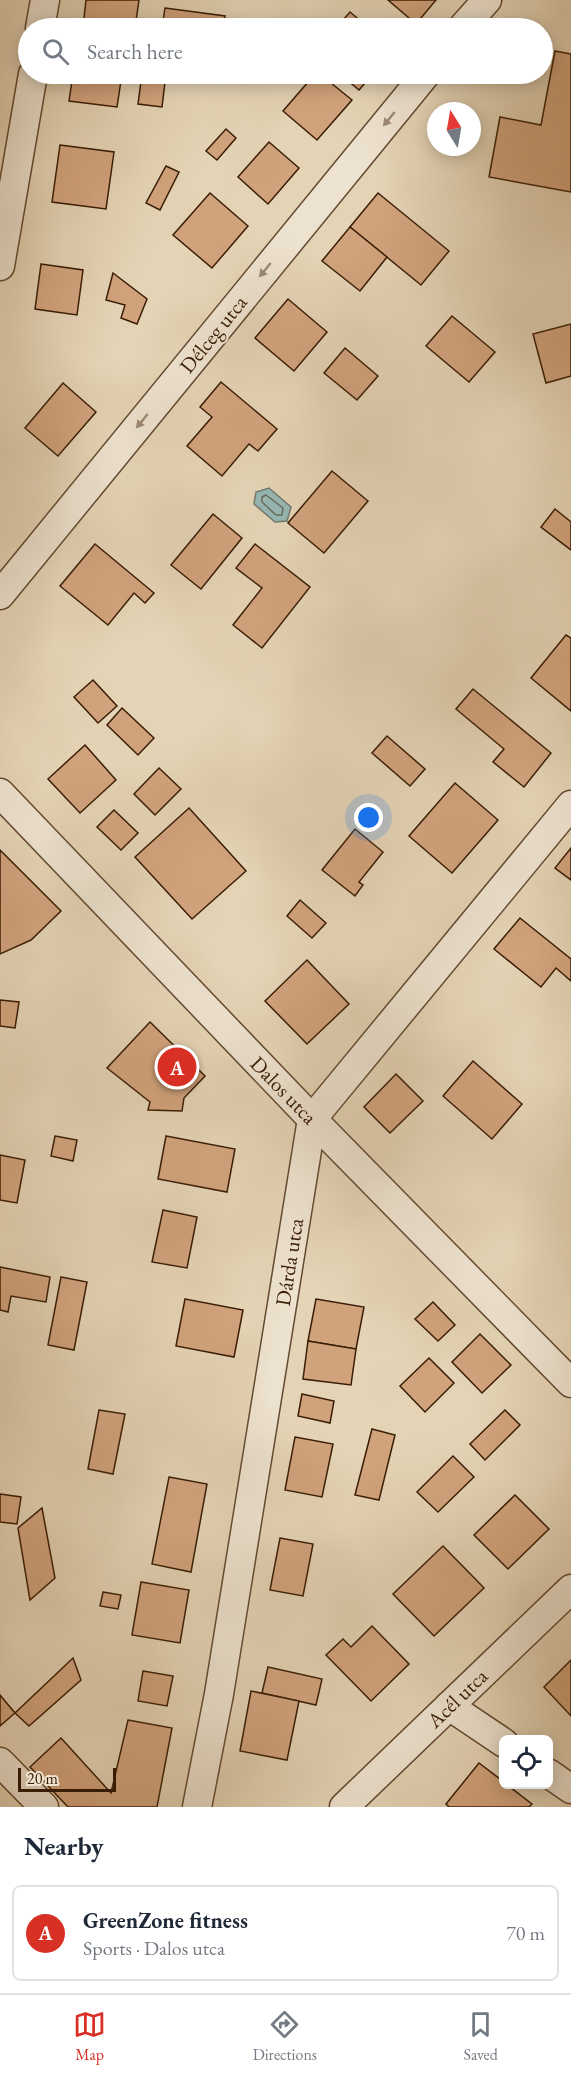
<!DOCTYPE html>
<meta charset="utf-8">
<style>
:root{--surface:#fff;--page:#f2f2f3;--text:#1f2937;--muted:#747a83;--line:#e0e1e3;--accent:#d93025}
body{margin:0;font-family:"EB Garamond",serif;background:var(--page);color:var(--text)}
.controls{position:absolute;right:18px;bottom:18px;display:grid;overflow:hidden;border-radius:9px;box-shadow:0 3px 15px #0003}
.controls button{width:54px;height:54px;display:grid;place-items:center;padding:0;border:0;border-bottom:2px solid var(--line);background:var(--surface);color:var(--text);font:30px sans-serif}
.compass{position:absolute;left:427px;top:102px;width:54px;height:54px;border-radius:50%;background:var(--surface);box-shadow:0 3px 15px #0003;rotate:349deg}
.scale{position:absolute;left:18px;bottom:15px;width:98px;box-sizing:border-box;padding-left:6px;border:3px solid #3a1d05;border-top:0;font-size:16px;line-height:21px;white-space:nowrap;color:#3a1d05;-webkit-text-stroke:4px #ede2cf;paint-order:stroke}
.you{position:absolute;left:369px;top:818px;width:21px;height:21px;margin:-15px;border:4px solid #fff;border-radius:50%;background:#1a73e8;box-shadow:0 0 0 9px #1a73e833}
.badge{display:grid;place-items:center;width:39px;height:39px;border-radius:50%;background:var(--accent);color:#fff;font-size:20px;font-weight:700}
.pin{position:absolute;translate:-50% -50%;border:3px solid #fff;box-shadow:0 2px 6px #0006}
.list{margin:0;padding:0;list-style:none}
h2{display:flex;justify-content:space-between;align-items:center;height:78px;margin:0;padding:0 24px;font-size:26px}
h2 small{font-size:20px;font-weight:400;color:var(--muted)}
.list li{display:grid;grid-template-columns:39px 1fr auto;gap:18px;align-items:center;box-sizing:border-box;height:96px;margin:0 12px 12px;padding:0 12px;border:2px solid var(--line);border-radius:9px}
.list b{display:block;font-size:22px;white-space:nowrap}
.list p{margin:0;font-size:20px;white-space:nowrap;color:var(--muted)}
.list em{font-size:20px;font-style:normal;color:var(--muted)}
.icon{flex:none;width:33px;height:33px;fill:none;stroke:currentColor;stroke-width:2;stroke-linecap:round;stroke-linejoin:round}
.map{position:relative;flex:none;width:571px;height:1807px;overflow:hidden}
.search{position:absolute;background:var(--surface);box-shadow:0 3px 15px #0003;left:18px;right:18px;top:18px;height:66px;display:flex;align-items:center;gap:15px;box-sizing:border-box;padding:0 21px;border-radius:33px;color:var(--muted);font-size:22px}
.sheet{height:186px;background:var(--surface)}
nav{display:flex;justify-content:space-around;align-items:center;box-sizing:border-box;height:84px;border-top:2px solid var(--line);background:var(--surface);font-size:16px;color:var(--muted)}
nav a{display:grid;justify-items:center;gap:3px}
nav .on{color:var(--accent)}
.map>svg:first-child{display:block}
.water{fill:#96b7b3;stroke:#71796d;stroke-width:1.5}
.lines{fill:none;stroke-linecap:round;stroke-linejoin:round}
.shore{stroke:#686a5c;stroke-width:1.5}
.building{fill:#d1a37d;stroke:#3a1d05;stroke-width:1.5}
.minor-casing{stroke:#644a31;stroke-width:31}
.minor{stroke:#ede2cf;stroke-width:28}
.oneway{fill:#9c8974}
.labels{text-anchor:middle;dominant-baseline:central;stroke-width:4.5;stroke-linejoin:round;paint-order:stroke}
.street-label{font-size:21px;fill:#3a1d05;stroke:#ede2cf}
</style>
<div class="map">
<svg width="571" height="1807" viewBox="0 0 571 1807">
<rect width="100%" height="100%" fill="#e4d3b5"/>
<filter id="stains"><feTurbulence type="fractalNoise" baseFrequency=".00333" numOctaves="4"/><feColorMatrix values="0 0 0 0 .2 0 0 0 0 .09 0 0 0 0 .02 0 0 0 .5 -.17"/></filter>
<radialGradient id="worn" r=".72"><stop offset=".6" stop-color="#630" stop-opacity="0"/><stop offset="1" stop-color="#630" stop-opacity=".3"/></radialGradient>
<polygon class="water" points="269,488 291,507 287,521 275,522 254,504 256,492"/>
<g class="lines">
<polygon class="shore" points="266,495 283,508 282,515 276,515 262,502 262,497"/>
</g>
<g class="building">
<polygon points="86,0 139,0 135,28 83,27"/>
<polygon points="388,0 436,0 416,24"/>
<polygon points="165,8 225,16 223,28 162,28"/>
<polygon points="350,12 369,28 336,28"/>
<polygon points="555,51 571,54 571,192 489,177 500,117 541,125"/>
<polygon points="73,74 122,74 117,107 69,101"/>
<polygon points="142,74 166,74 162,107 138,104"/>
<polygon points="315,74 320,74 352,100 317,140 283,111"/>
<polygon points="340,74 373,74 359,90"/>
<polygon points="226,129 236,138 217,160 206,151"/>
<polygon points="269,142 299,168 268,204 238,177"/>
<polygon points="60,145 114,152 106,209 52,202"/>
<polygon points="166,166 179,172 160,210 146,203"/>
<polygon points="210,193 248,226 212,268 173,235"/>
<polygon points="378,193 449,251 421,285 350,227"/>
<polygon points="350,227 387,257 360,291 322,261"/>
<polygon points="41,264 83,270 77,315 35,309"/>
<polygon points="113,273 147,299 137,324 121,318 125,305 106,300"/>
<polygon points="288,299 327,332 294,371 255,338"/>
<polygon points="452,316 495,352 469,382 426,346"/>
<polygon points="571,324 571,376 546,383 533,334"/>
<polygon points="345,348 378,376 357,400 324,373"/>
<polygon points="221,382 277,429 258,451 249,444 222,476 187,446 212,417 200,407"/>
<polygon points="63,383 96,412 58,456 25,428"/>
<polygon points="332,471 368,501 324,553 288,523"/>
<polygon points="555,509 571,522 571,550 541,527"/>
<polygon points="213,514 242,538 201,589 171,565"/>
<polygon points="95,544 154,593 145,603 134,593 108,625 60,586"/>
<polygon points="255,544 310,587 262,648 233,625 262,588 236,568"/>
<polygon points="566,635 571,638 571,711 531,678"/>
<polygon points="93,680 117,706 98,723 74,697"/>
<polygon points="473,689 551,753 524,787 493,762 504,749 456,709"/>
<polygon points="122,708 154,738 138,755 107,725"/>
<polygon points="387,736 425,769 410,786 372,753"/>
<polygon points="85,745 116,780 80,813 48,779"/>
<polygon points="159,768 181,789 155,815 134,794"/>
<polygon points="455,783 498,820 452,873 409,836"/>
<polygon points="189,808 246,871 192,919 135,857"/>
<polygon points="114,810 138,833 121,850 97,827"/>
<polygon points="355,829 383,852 359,882 363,885 355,896 322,870"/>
<polygon points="571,848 571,880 555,868"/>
<polygon points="0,850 61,911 31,940 0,954"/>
<polygon points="300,900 326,923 312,938 287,916"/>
<polygon points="520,918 571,959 571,981 556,968 541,987 494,949"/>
<polygon points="307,960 349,1004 307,1044 265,1001"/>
<polygon points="0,1000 19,1002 15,1028 0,1026"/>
<polygon points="150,1022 205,1076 184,1098 182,1111 148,1110 150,1102 107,1068"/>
<polygon points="473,1061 522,1104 492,1139 443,1096"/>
<polygon points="396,1074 423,1101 390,1133 364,1107"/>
<polygon points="55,1136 77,1140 73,1161 51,1156"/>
<polygon points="166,1136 235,1149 227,1192 158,1179"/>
<polygon points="0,1155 25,1160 17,1203 0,1200"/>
<polygon points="163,1210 197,1217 187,1268 152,1262"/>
<polygon points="0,1267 50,1277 46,1302 11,1296 8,1312 0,1310"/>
<polygon points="61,1277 87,1282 74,1350 48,1345"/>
<polygon points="185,1299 243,1310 234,1357 176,1346"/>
<polygon points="316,1299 364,1307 356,1349 308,1341"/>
<polygon points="433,1302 455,1325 438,1341 415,1319"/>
<polygon points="480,1334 511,1365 482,1393 452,1362"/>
<polygon points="308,1341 356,1349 351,1385 303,1379"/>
<polygon points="429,1358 454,1383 425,1412 400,1386"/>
<polygon points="302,1394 334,1401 330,1423 298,1416"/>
<polygon points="99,1410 125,1414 113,1474 88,1469"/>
<polygon points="505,1410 520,1425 485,1460 470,1444"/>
<polygon points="372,1429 395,1435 379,1500 355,1495"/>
<polygon points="295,1437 333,1444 322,1497 285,1490"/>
<polygon points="453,1456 474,1477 438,1512 417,1492"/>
<polygon points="169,1477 207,1484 191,1572 152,1564"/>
<polygon points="0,1494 21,1497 17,1524 0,1522"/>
<polygon points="515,1495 549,1529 508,1569 474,1535"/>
<polygon points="42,1508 55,1578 30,1600 18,1528"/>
<polygon points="280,1538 313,1544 303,1596 270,1590"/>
<polygon points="443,1546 484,1588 434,1636 393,1594"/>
<polygon points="141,1582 189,1590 180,1643 132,1635"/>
<polygon points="103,1592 121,1595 118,1609 100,1606"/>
<polygon points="372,1626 409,1664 371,1701 326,1655 343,1639 351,1647"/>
<polygon points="73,1658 81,1680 29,1726 15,1713"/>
<polygon points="571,1660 571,1716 544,1687"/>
<polygon points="268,1667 322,1679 316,1705 262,1693"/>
<polygon points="143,1671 173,1676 167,1706 138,1701"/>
<polygon points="251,1691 299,1701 287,1760 240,1751"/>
<polygon points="0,1695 15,1713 0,1726"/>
<polygon points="128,1720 172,1728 157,1807 68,1807 30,1767 61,1738 111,1793"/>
<polygon points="479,1763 504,1782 504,1784 506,1784 532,1804 529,1807 449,1807 446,1804"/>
</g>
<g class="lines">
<defs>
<g id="minor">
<polyline points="40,28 45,0"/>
<polyline points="462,28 487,0"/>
<polyline points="0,266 33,74"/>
<polyline points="0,595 426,74"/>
<polyline points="0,793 312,1119 571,1383"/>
<polyline points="449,1706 504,1743"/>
<polyline points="0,1762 44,1807"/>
<polyline points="548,1773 571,1789"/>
<polyline points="197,1807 219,1694 312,1119 571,805"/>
<polyline points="344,1807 571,1589"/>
</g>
</defs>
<use href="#minor" class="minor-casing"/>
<use href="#minor" class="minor"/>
</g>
<defs><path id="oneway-solid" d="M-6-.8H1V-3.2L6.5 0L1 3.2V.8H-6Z" transform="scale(1.5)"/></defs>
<g class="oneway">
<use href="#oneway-solid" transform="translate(389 119) rotate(129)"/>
<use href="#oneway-solid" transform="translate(265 270) rotate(129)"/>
<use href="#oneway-solid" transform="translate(142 421) rotate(129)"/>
</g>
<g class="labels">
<g class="street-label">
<text transform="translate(213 334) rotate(-51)">Délceg utca</text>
<text transform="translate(284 1090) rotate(46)">Dalos utca</text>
<text transform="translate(289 1262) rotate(-81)">Dárda utca</text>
<text transform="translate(457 1698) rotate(-44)">Acél utca</text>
</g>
</g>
<rect width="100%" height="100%" filter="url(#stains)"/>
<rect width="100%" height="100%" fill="url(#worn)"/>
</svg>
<div class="controls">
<button><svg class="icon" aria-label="locate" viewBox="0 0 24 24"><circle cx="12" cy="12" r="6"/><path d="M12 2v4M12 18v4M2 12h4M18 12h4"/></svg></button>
</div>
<svg class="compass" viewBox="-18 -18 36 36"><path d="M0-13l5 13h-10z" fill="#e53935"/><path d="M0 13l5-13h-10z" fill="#747a83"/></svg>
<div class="scale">20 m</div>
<div class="you"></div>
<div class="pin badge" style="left:177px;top:1067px">A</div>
<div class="search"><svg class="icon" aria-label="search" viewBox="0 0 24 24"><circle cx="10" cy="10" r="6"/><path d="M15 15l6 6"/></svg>Search here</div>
</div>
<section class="sheet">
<h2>Nearby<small></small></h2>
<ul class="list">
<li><span class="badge">A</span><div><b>GreenZone fitness</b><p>Sports · Dalos utca</p></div><em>70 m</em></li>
</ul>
</section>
<nav>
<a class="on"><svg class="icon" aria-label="map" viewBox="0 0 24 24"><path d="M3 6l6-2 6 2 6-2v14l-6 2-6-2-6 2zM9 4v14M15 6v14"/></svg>Map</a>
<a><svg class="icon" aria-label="directions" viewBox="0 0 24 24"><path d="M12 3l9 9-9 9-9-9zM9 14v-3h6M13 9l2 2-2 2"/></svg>Directions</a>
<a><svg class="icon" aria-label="saved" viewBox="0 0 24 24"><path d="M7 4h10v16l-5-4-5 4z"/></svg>Saved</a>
</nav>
